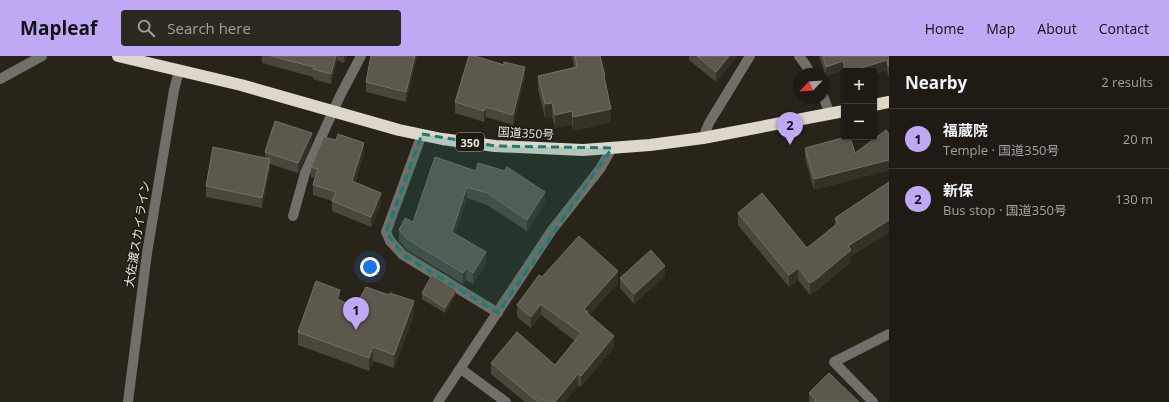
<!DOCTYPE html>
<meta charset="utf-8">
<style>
:root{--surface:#1f1b14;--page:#2c2822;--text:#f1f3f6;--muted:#a1a1a0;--line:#3c3934;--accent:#bfa9f4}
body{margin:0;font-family:"Open Sans","Noto Sans JP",sans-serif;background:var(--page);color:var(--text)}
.controls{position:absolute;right:12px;top:12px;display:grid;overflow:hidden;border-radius:4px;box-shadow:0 1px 3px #0004}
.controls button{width:36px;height:36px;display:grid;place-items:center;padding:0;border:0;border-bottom:1px solid var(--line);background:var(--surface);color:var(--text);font:20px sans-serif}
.compass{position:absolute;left:793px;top:12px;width:36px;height:36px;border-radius:50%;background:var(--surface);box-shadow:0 1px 3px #0004;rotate:245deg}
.you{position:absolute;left:370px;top:211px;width:14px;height:14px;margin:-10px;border:3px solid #fff;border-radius:50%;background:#1a73e8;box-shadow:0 0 0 6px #1a73e833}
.badge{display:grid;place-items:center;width:26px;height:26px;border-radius:50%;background:var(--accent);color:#111;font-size:13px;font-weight:700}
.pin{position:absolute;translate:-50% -33px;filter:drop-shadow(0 1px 2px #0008)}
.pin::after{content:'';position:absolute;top:21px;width:14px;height:12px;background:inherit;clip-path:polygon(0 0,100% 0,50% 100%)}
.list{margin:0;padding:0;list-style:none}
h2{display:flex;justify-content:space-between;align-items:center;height:52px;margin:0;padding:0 16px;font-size:17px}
h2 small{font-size:13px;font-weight:400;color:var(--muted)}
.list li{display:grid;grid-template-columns:26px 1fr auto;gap:12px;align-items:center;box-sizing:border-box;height:60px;padding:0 16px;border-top:1px solid var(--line)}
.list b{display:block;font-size:15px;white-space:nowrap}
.list p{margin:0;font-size:13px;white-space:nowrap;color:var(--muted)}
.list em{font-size:13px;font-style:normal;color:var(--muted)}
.icon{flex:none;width:22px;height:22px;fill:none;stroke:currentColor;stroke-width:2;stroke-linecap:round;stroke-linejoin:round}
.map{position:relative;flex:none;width:889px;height:346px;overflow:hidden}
header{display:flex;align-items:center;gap:24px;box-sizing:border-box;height:56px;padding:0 20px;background:var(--accent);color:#111}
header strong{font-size:19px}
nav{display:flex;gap:22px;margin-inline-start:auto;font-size:14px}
.search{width:280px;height:36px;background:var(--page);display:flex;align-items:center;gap:10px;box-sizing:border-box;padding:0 14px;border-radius:4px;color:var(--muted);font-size:15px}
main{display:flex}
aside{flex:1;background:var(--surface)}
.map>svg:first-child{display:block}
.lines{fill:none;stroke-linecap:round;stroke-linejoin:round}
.minor{stroke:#716f69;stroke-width:10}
.highway{stroke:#ddd7ca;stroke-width:12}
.wall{fill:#4b463c}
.shaded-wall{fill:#363127}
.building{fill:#5d584e;stroke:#736f65}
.marked{fill:#1a7c74;fill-opacity:0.2;stroke:#1a7c74;stroke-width:3;stroke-dasharray:8 5;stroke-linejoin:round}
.labels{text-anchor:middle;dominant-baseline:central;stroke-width:3;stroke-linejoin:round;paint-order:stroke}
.shield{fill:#1f1b11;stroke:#afaca4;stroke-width:1}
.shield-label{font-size:11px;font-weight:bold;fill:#edeae3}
.street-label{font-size:12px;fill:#edeae3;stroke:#1f1b11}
</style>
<header>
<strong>Mapleaf</strong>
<div class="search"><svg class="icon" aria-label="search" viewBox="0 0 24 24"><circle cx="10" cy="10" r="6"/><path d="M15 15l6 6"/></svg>Search here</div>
<nav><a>Home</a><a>Map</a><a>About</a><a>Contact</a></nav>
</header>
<main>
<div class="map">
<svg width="889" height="346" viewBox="0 0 889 346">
<rect width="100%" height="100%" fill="#29241a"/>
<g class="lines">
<g class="minor">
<polyline points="799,0 805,8 811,18"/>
<polyline points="0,23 42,0"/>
<polyline points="823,40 830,58"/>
<polyline points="422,78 386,176 390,185 403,199 498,257"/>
<polyline points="703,82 709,67 750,0"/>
<polyline points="293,160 305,117 340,40 361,0"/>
<polyline points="461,313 506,346"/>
<polyline points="128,346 147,197 174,34 179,15"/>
<polyline points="438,346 552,174 600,113 612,92"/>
<polyline points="873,346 834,306 889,278"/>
</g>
<g class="highway">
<polyline points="118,0 241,29 399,74 442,83 495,90 583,94 650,89 703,82 844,55"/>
<polyline points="874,49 889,46"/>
</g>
</g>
<g class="wall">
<polygon points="262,0 347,0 344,7 337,4 331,28 313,23 313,21 262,7"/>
<polygon points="417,0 406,46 366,36 366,26"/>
<polygon points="572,0 600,0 605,26 611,66 573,75 572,68 555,72 552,60 545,62 538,33 538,20 574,11"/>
<polygon points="689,0 737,0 716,26 689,4"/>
<polygon points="819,0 889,0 889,19 888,20 887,14 874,18 874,15 844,15 844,18 843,14 826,20"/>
<polygon points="525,21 513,69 486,61 484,66 455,57 455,46"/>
<polygon points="889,78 889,114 814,134 805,102 805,92 855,97"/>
<polygon points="312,87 298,117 270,108 270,113 262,152 206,141 206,130 265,102 265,96"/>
<polygon points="364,97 355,126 381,147 371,171 332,155 332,145 313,139 313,129 315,122 311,121 311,111"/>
<polygon points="476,115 545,147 527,175 487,149 467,142 455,177 486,208 473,228 466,224 463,228 407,194 399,185 399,174 413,166"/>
<polygon points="889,126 889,176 851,200 851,206 815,236 815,235 810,239 798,224 789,231 738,169 738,157 807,192 835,169 835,162"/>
<polygon points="665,220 634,248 620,232 620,222"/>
<polygon points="542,221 618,227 589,259 614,291 581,331 578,329 565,346 525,346 491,318 491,307 555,309 575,285 541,259 531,272 517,261 517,249"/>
<polygon points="422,237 456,239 445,257 422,243"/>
<polygon points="340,245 355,251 414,259 394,312 373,305 369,315 298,289 298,276"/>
<polygon points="809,337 859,346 809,346"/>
</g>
<g class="shaded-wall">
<polygon points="336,0 337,0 337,4 331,28 331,18"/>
<polygon points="344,0 347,0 344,7"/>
<polygon points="415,0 417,0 406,46 406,36"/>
<polygon points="729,0 737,0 716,26 716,16"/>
<polygon points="887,4 887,14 874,18 874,15 852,15"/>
<polygon points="843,5 843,14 826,20 826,11"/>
<polygon points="525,11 525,21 513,69 513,59"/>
<polygon points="552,47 552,60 545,62 545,48"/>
<polygon points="486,51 486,61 484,66 484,55"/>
<polygon points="611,53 611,66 573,75 573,61"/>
<polygon points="572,55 572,68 555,72 555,59"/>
<polygon points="312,77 312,87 298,117 298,107"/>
<polygon points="364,87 364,97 352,135 352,125"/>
<polygon points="270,103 270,113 262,152 262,142"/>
<polygon points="889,104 889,114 814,134 814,123"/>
<polygon points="467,131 467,142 452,187 452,176"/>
<polygon points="545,136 545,147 527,175 527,164"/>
<polygon points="381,137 381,147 371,171 371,161"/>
<polygon points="889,164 889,176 851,200 851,206 815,236 815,224 848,190"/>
<polygon points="486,196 486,208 473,228 473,217"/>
<polygon points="665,210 665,220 634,248 634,238"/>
<polygon points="466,212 466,224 463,228 463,217"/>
<polygon points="798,212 798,224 789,231 789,219"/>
<polygon points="618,215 618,227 588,260 584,253"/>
<polygon points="815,224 815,235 810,239 810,227"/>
<polygon points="340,234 340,248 337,243"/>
<polygon points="456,234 456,239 445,257 445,252"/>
<polygon points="414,245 414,259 394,312 394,299"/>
<polygon points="541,248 541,259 531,272 531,261"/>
<polygon points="614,280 614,291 581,331 581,320"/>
<polygon points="373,291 373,305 369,315 369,302"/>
<polygon points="578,318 578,329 565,346 555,346"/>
</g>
<g class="building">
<polygon points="271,0 336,0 331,18 313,13 314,11"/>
<polygon points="371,0 415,0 406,36 366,26"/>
<polygon points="469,0 475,0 504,9 504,6 525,11 513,59 486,51 484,55 455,46"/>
<polygon points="575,0 600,0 605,20 604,20 611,53 573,61 572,55 555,59 552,47 545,48 538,20 577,11"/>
<polygon points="697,0 729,0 716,16"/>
<polygon points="823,0 889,0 889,10 888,10 887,4 852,15 846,15 843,5 826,11"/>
<polygon points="275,65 312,77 298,107 265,96"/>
<polygon points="886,74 889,78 889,104 814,123 805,92 846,81 850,81 855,97"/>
<polygon points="338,78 364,87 352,125 381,137 371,161 332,145 336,136 313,129 318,113 311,111 324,81 336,84"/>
<polygon points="213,91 270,103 262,142 206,130"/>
<polygon points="435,101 476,115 478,107 505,115 507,111 545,136 527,164 487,137 467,131 452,176 486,196 473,217 466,212 463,217 407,183 399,174 405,162 413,166"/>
<polygon points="889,126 889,164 848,190 851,194 815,224 810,227 798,212 789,219 738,157 762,137 807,192 838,167 835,162"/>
<polygon points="579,180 618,215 584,253 588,256 587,257 614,280 581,320 578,318 555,346 545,346 542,343 540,346 538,346 491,307 517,276 555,309 581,277 541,248 531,261 517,249 539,219 542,221"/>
<polygon points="651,194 665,210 634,238 620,222"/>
<polygon points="432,219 456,234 445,252 422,237"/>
<polygon points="316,225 340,234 337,243 355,251 366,231 389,239 390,237 414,245 394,299 373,291 369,302 298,276"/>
<polygon points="829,317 859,346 814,346 816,344 809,337"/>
</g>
<path class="marked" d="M422 78 495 90 612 92 498 257 403 199 386 176Z"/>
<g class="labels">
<rect class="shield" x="456" y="77" width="28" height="18" rx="3"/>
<g class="shield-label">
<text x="470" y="86">350</text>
</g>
<g class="street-label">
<text transform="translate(526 77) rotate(3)">国道350号</text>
<text transform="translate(137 178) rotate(-81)">大佐渡スカイライン</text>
</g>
</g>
</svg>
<div class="controls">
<button>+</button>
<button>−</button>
</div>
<svg class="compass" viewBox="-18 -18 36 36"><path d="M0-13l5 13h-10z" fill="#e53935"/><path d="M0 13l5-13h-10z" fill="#a1a1a0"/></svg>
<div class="you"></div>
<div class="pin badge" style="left:356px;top:274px">1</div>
<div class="pin badge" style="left:790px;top:89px">2</div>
</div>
<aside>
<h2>Nearby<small>2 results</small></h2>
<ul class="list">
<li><span class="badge">1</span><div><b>福蔵院</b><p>Temple · 国道350号</p></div><em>20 m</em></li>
<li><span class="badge">2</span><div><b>新保</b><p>Bus stop · 国道350号</p></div><em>130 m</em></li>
</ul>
</aside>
</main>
